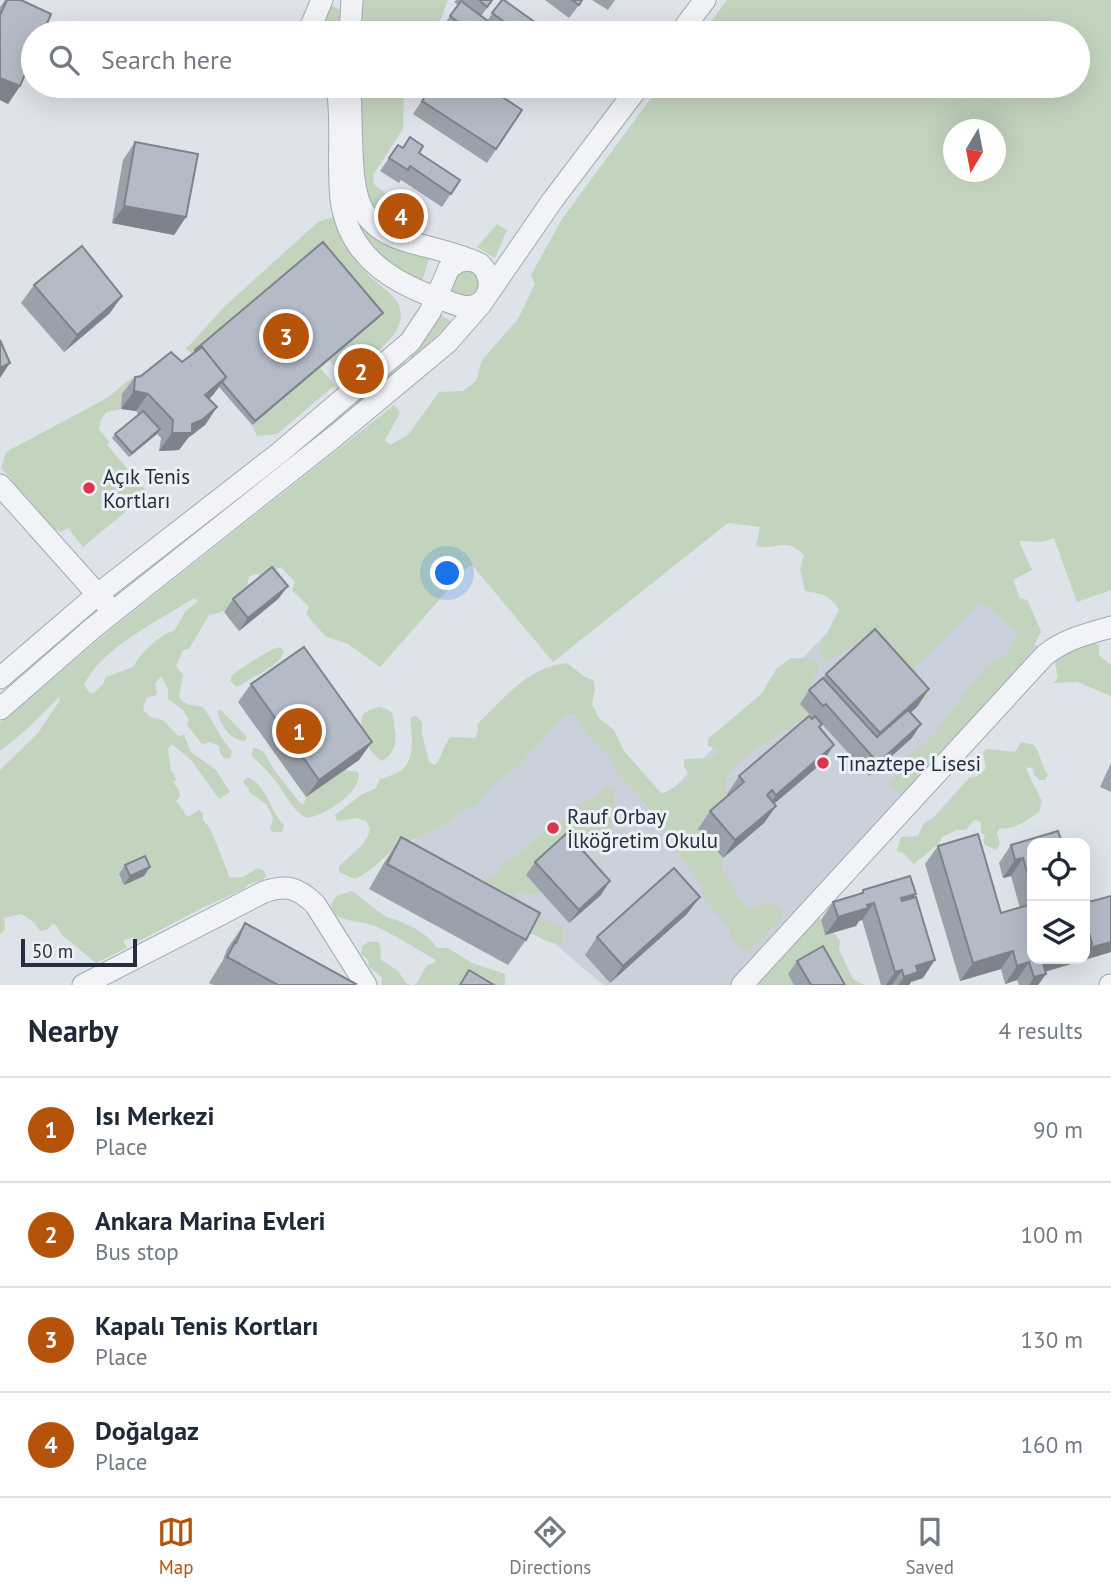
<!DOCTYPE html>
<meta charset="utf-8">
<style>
:root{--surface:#fff;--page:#f2f2f3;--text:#1f2937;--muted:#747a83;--line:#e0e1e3;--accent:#b45309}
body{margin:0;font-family:"PT Sans",sans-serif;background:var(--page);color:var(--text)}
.controls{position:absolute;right:21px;bottom:21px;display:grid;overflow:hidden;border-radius:14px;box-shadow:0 7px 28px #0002}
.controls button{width:63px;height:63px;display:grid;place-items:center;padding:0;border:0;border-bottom:2px solid var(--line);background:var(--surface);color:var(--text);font:35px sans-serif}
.compass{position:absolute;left:943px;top:119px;width:63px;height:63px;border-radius:50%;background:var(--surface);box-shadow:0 7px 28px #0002;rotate:190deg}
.scale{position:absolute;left:21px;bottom:18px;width:116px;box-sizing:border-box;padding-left:7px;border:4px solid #252f41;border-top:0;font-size:19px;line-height:24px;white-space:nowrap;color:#252f41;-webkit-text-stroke:5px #edf1f6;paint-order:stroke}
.you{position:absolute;left:448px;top:574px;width:24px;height:24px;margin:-18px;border:5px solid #fff;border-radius:50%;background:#1a73e8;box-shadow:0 0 0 10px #1a73e833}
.badge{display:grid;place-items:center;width:46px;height:46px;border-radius:50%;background:var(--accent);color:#fff;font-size:23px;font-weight:700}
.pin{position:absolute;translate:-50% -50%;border:4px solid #fff;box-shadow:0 2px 7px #0006}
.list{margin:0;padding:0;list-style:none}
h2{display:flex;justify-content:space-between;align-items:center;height:91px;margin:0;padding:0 28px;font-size:30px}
h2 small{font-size:23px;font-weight:400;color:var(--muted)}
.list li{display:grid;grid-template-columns:46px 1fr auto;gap:21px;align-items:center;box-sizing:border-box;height:105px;padding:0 28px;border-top:2px solid var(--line)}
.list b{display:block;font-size:26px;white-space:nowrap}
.list p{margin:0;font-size:23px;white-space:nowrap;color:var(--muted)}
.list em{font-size:23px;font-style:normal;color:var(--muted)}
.icon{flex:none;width:38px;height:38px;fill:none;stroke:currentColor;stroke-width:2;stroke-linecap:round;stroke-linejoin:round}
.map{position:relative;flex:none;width:1111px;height:985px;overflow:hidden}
.search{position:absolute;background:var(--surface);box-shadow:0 7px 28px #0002;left:21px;right:21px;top:21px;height:77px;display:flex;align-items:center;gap:18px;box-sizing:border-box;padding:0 24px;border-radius:38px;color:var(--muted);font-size:26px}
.sheet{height:511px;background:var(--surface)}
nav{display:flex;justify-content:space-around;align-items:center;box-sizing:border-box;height:98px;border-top:2px solid var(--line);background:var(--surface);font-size:19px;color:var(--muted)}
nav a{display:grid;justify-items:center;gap:4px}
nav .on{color:var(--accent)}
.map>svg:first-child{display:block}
.built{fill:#cbd1db}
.green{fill:#c3d4be;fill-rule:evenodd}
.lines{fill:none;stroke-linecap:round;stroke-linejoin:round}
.minor-casing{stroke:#a3a9b3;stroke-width:23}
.minor{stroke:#f1f3f7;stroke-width:21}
.wall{fill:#9ba1aa}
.shaded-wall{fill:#7e838b}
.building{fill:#b4bbc6;stroke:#7e838b;stroke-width:2}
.poi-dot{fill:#dc354d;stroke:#edf1f6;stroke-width:2.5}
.labels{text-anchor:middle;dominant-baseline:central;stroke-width:6;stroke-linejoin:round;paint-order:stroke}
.poi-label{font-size:21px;fill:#252f41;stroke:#edf1f6;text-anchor:start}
</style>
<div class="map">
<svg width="1111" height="985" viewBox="0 0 1111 985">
<rect width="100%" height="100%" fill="#dee2e9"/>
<polygon class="built" points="975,582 1045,655 742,985 603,985 515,910 406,848 571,704 656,806 843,617"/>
<g class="green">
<polygon points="361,0 448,0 440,21 408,22 407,33 359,33"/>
<path d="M727 0H1111V590L1077 602 1054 538 1041 542 1019 541 1032 570 1013 580 1020 598 1027 600 1041 631 1032 650 993 699 906 794 889 789 890 780 900 775 907 756 929 740 985 667 1006 654 1018 634 981 601 914 669 929 689 928 698 918 699 861 641 841 654 825 661 819 648 839 610C833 596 819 593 805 591L800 569 804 555C784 536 779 551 756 546L760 527 728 523 553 662 473 566H469L380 667 348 644 325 636 306 614 309 607 292 590 295 582 281 567 264 575 254 574 249 577 245 594 222 612 209 615 189 649 183 650 176 666 183 675 179 697C187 708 193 704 203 707 213 720 221 740 232 751L230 759 224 758 220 753 219 746 210 742 202 744 187 725 189 720 183 710 168 699V689L161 676 155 684 157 695 146 698 143 710 150 717 163 720 178 736 184 735 191 752 216 770 230 792 219 799 192 761 172 744 168 749 171 771 174 774 176 780 173 782 179 790 180 797 176 801 188 817 199 810 203 813V820L210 828 230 878 243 877 258 868 264 871 266 876 263 880 247 885 244 889 202 908 137 942 133 937 123 940 127 948 96 963 61 934 57 926 52 924 48 929 40 931 34 922 21 914 4 918 5 929 0 934V770L38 733 60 700 59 697 27 729 0 751V723L110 630 394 405 400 413 385 440 390 445 408 435 439 392 463 391 476 381 482 360 518 319 535 284 531 275 562 219 660 86H1078V33H702ZM954 130H996V172H954ZM194 598 198 601 185 612 175 630C158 636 142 651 133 667L106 677 103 684 94 693 89 692 84 685C101 648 160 620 194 598Z"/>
<polygon points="333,6 343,12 343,33 315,33 328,8"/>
<polygon points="358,86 404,86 403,129 373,175 374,184 389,197 379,212 366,195 362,182"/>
<polygon points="350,212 372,237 383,244 429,258 422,282 411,277 375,254"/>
<path d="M336 216C343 235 349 254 363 269 372 280 386 288 395 299 416 327 375 353 357 368L354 365 342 375 329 360 380 317 320 247 192 354 186 349 224 307 318 222Z"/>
<polygon points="497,224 507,230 495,258 477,247"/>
<polygon points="472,269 481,280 475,299 453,293 451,287 458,270"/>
<polygon points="440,314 452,322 412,359 410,357 426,339"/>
<polygon points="405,361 407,364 301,451 298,448"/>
<polygon points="320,368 335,385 277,434 257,436 252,425"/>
<polygon points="133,377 139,385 123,395 121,409 106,412 101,420 99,429 109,442 107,445 148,493 83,547 68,528 61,532 54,529 1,468 6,452 107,398"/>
<path d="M1094 643 1099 645V655L1111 665V696L1077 682 1053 683 1058 678 1055 663C1066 651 1077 645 1094 643Z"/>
<path d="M280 647 284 651C279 668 255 674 241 685L237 687 230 681 232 675C246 665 264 652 280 647Z"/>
<path d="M791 658H809L818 662 820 667 811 681 814 720 807 724 797 722C781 734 730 762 726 779 723 787 727 794 732 800L698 829 723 858 721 868C733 880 736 897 748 909L769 903 779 907 783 916 750 950 744 951 729 935 730 928 703 899V888L680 856 668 834 636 792 614 771 613 761 587 735 576 715 567 713 519 765 494 783 475 808 460 810 443 826 395 848 369 871 355 879 339 872V867C350 854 366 847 370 829L366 821 356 818 337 821 335 815 361 795 376 788 379 780C385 777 394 775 400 771 416 761 412 735 410 718L416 716 422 722V734L429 762 435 765C443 756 442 746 451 737L475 738 478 730 477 724C504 699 527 667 567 663L585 677 593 680 595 689 592 704 599 718 614 730 624 751 662 794 690 778 684 766V759L709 758 716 754 719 750 708 746V739L762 693 777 668Z"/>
<path d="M378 707C396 710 393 716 395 731 397 745 394 753 382 761 371 756 356 728 363 715 367 710 373 709 378 707Z"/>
<path d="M221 710 247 737 245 741C229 740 221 725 217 711Z"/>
<path d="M1021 742 1034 745C1041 755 1041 765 1048 775L1045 780H1040L1034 775 1033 769 1029 767 1026 769 1042 801 1039 812C1028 819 1014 831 1000 828L997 833C999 839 1002 845 996 850L985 845 983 841 985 836 981 832V822L974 820 966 830H957L942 837 939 843 914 864 904 854 897 851 901 837 918 836 924 823 933 818 969 778 977 776 986 768 983 752 987 749 1015 752Z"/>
<path d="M253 747 263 751 275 771 300 803 304 804 306 797 345 770 358 772C365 790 323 817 306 818 290 808 286 794 275 780 268 771 260 764 252 756Z"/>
<path d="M247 777C267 784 270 812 284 825L282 832H272L270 828 273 818 267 805 249 792V789L243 782Z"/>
<path d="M606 786 615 789 613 795 617 813 611 819 612 824 608 831 602 832 598 843 593 848 579 846 578 853 541 892 532 895 518 891 516 894C522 913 547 918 562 928L564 936 562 944C542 944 541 933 520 932L426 856 433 854 480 883 497 875 501 865C526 852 544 826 568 818L572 806C583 806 600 794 606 786Z"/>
<path d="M352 891C364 899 374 910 387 917 390 919 394 919 397 920 412 926 429 935 437 948H448L472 963 505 974V985H412L417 983 427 965 433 964 436 960C416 949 397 936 377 927 361 920 349 923 335 915L331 905 336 896Z"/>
<polygon points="815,916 821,920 825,935 833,932 840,941 839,949 853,979 864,985 759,985 760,973"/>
<polygon points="369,942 379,942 381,951 380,959 398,971 406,983 411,985 381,985 382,977 369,967 368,960 361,954 362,946"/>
</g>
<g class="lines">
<defs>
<g id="minor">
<polyline points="308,33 322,0"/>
<polyline points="350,33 352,0"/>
<polyline points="680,33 705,0"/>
<path d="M337 86C343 123 337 162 341 199 348 254 389 281 437 298 445 300 453 304 462 306 488 311 498 280 480 264 456 252 428 248 403 240 356 224 354 194 352 150 351 129 351 107 350 86"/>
<polyline points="0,485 107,605"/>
<polyline points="0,678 98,594 278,454 410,342 430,312 449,268 460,261 471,260"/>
<polyline points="0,709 93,628 335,436 447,343 481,304 552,201 639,86"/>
<path d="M83 985 264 892C287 884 298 888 315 904L366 985"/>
<path d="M742 985 1045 655C1065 639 1087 634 1111 627"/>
<polyline points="1110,985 1111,985"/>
</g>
</defs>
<use href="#minor" class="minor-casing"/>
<use href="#minor" class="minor"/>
</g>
<g class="wall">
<polygon points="5,0 21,0 20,86 8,104 0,100 0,7"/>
<polygon points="456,0 493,0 481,16 487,21 502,0 550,33 446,33 441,29 458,5 454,2"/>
<polygon points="545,0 583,0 569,18"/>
<polygon points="592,0 615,0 608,10"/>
<polygon points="432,86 522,110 487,163 413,114"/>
<polygon points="516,86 531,86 525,93"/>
<polygon points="135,142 186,217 174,235 112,223 123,160"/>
<polygon points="398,145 402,147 419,153 460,180 442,207 401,180 399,183 380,171"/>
<polygon points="407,194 419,202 403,225 391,216"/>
<polygon points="34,285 110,313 64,352 21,303"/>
<polygon points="380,317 252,425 219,387 213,395 209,399 217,407 205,425 188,438 179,450 159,451 161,438 157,434 129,457 112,438 115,434 139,415 136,411 121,409 122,394 135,377 141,376 182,362 192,355 195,350"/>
<polygon points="288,586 278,599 239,631 224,612 233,599"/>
<polygon points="826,674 917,707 910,712 912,738 869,776 822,724 820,728 822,763 774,804 776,806 764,823 723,858 698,829 710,811 728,796 727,794 739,776 813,718 800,704 809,690 823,678"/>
<polygon points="251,684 359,760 306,797 238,702"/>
<polygon points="1111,763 1111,794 1111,792 1100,787"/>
<polygon points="401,837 526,940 508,965 369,889 384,863"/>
<polygon points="1032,843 1032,959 1111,952 1045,972 1046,974 1038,985 1019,985 1017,980 1005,984 1001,969 960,981 925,864 938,846 1001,913 1020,908 1011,876 1003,878 999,863 1011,845"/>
<polygon points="535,862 601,895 569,923 526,875"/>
<polygon points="125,865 144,876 124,885 119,874"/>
<polygon points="863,890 916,894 914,897 923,978 911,982 909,985 881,985 862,920 859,921 856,926 825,935 821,920 833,902 860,894"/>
<polygon points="687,914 610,983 585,955 597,937"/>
<polygon points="245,923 355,985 213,985 209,983 223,960 227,949"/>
<polygon points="797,961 845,985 794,985 788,974"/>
</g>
<g class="shaded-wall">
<polygon points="0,78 20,86 8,104 0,100"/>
<polygon points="124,206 186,217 174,235 112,223"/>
<polygon points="122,296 110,313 64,352 77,335"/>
<polygon points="383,313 380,317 252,425 255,421"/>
<polygon points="10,363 0,378 0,368"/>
<polygon points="226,377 213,395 193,413 205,395"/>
<polygon points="134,391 148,394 136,411 121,409"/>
<polygon points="217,407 205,425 188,438 179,450 159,451 172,433 192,424"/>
<polygon points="160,429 157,434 129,457 132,453"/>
<polygon points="288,586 278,599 239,631 248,618"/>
<polygon points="929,689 917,707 867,751 880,733"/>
<polygon points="921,724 912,738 869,776 878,763"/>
<polygon points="372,742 359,760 306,797 319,780"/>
<polygon points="834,745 822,763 763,813 776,795"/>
<polygon points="776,806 764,823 723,858 735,840"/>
<polygon points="1023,858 1011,876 1003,878 1015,860"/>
<polygon points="150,867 144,876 124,885 130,876"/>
<polygon points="610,881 601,895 569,923 579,910"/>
<polygon points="916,894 903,912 901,898"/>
<polygon points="700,897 687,914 610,983 623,966"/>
<polygon points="874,903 862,920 859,921 856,926 825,935 838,917"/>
<polygon points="1111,942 1111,952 1033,975 1042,959 1085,959 1085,946 1092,944"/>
<polygon points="1013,951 1001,969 960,981 973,963"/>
<polygon points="935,960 923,978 911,982 909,985 898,985 904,977 916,966"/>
<polygon points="1029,962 1017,980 1005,984 1017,966"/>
<polygon points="902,970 892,985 886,985 895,972"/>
<polygon points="1046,974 1038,985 1029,985 1034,977"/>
</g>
<g class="building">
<polygon points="7,0 21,0 51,14 43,33 33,33 33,55 20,86 0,78 0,15"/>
<polygon points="479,0 492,0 487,7"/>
<polygon points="502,0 504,0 550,33 520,33 492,13"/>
<polygon points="572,0 582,0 579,5"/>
<polygon points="461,1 504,33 473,33 450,16"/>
<polygon points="432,86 486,86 522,110 496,149 422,101"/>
<polygon points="410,137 423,146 419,153 460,180 451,194 410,166 408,170 389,158 398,145 403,148"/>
<polygon points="135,142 198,154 186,217 124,206"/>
<polygon points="407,194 419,202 413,212 400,203"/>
<polygon points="323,242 383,313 255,421 222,382 226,377 202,347 196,352 195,350"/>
<polygon points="82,246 122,296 77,335 34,285"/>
<polygon points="0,340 10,363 0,368"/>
<polygon points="202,347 226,377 205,395 217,407 202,420 192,424 192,433 172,433 173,420 148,394 134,391 135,377 141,376 171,352 182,362"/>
<polygon points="143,411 160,429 132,453 115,434"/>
<polygon points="272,567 288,586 248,618 233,599"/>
<polygon points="875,629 929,689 880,733 826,674"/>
<polygon points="304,647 372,742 319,780 251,684"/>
<polygon points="823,678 877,737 908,710 921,724 878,763 826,704 823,706 809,690"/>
<polygon points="809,716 812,719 815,716 822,724 819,727 834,745 776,795 772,790 767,795 776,806 735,840 710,811 744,782 739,776"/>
<polygon points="1058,831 1062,843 1032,843 1032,888 1023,858 1015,860 1011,845"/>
<polygon points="567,833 610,881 579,910 535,862"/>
<polygon points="978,834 1001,913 1032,904 1032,959 1042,959 1046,974 1034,977 1029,962 1017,966 1013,951 973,963 938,846"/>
<polygon points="401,837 540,913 526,940 387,864"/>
<polygon points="145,856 150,867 130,876 125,865"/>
<polygon points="674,868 700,897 623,966 597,937"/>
<polygon points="910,876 916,894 901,898 902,901 916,897 935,960 916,966 918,972 904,977 902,970 895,972 874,903 867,905 868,908 838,917 833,902 863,893 863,890"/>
<polygon points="1111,896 1111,942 1089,948 1092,944 1085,919 1085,903"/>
<polygon points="1085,919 1092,944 1085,946"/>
<polygon points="245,923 356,984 355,985 278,985 227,957 235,942 236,943"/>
<polygon points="823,946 845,985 811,985 797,961"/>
<polygon points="469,970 494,985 460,985"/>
</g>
<g class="poi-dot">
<circle cx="89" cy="488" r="7"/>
<circle cx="823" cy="763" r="7"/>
<circle cx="553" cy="828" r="7"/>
</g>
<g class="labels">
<g class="poi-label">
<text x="103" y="476">Açık Tenis<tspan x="103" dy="24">Kortları</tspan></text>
<text x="837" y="763">Tınaztepe Lisesi</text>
<text x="567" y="816">Rauf Orbay<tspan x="567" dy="24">İlköğretim Okulu</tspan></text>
</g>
</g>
</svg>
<div class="controls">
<button><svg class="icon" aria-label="locate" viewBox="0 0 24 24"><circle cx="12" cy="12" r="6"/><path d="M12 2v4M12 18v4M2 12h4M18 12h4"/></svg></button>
<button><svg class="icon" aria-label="layers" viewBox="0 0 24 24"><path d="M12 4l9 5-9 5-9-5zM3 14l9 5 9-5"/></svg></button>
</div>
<svg class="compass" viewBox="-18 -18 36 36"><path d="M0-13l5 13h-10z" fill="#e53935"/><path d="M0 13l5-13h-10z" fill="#747a83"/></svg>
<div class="scale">50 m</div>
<div class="you"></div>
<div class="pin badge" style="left:299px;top:731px">1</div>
<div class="pin badge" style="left:361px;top:371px">2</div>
<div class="pin badge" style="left:286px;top:336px">3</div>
<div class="pin badge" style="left:401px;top:216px">4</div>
<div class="search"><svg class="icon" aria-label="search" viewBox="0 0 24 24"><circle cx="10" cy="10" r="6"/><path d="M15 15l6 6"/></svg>Search here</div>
</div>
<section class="sheet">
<h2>Nearby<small>4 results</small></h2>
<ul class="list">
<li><span class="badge">1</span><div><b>Isı Merkezi</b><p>Place</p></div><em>90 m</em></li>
<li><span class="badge">2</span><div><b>Ankara Marina Evleri</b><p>Bus stop</p></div><em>100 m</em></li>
<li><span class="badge">3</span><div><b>Kapalı Tenis Kortları</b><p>Place</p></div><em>130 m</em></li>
<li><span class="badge">4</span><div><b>Doğalgaz</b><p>Place</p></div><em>160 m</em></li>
</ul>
</section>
<nav>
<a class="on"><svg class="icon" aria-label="map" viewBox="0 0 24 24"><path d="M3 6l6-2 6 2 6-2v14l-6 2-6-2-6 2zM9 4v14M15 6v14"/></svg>Map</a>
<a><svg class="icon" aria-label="directions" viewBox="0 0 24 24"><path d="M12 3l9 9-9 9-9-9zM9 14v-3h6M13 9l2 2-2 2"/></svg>Directions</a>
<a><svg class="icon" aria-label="saved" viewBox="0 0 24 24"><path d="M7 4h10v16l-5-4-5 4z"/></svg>Saved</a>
</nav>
